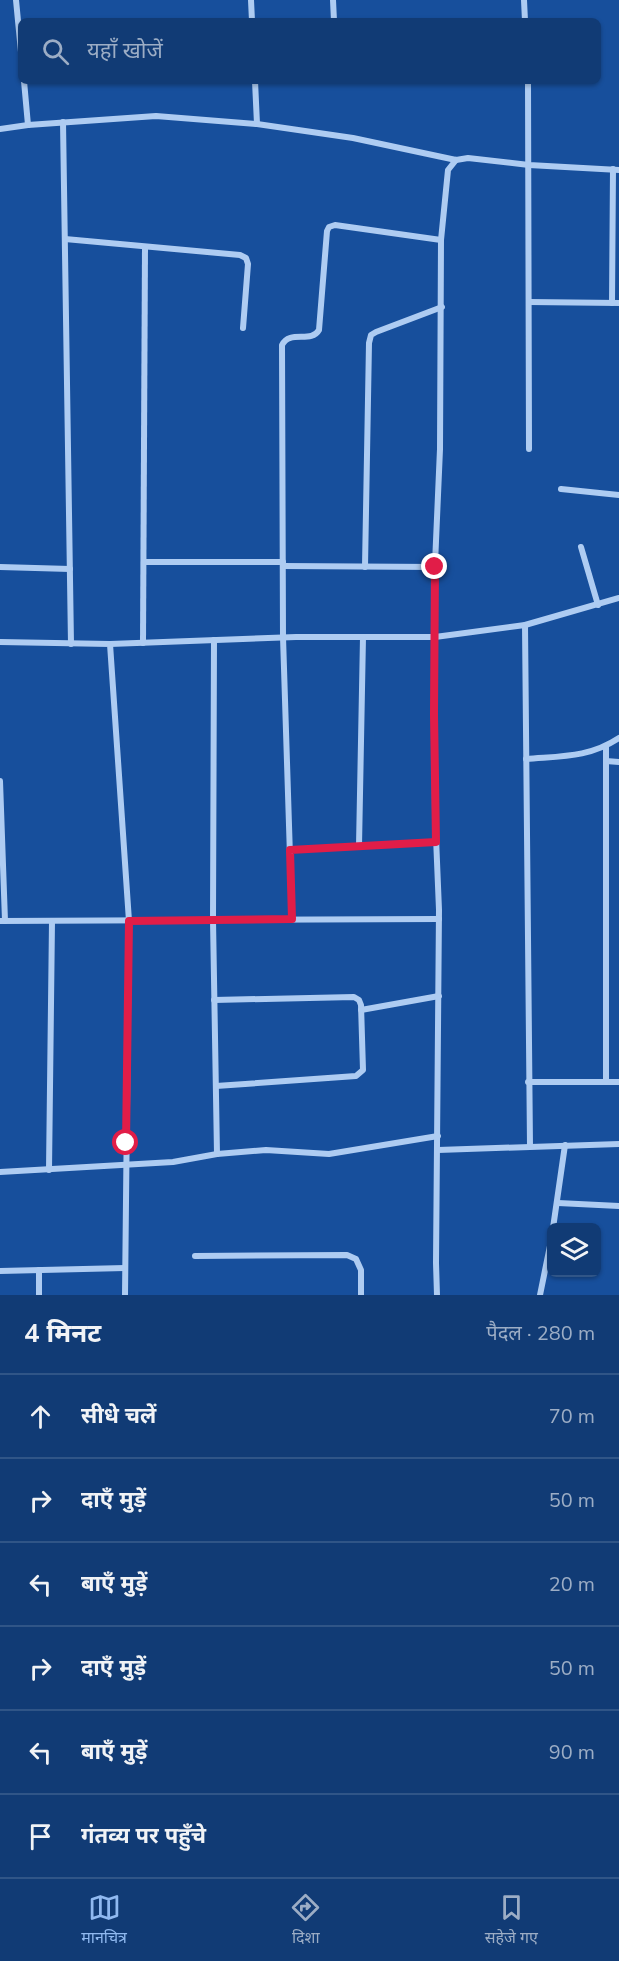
<!DOCTYPE html>
<html lang="hi">
<meta charset="utf-8">
<style>
:root{--surface:#113b75;--page:#1a427a;--text:#f1f3f6;--muted:#9cadc5;--line:#305587;--accent:#90b9f0}
body{margin:0;font-family:"Nunito Sans","Noto Sans Devanagari",sans-serif;background:var(--page);color:var(--text)}
.controls{position:absolute;right:18px;bottom:18px;display:grid;overflow:hidden;border-radius:9px;box-shadow:0 2px 4px #0004}
.controls button{width:54px;height:54px;display:grid;place-items:center;padding:0;border:0;border-bottom:2px solid var(--line);background:var(--surface);color:var(--text);font:30px sans-serif}
.stop{position:absolute;width:18px;height:18px;margin:-14px;border:4px solid #e11d48;border-radius:50%;background:#fff}
.stop.end{background:#e11d48;border-color:#fff;box-shadow:0 2px 6px #0008}
.list{margin:0;padding:0;list-style:none}
h2{display:flex;justify-content:space-between;align-items:center;height:78px;margin:0;padding:0 24px;font-size:26px}
h2 small{font-size:20px;font-weight:400;color:var(--muted)}
.list li{display:grid;grid-template-columns:39px 1fr auto;gap:18px;align-items:center;box-sizing:border-box;height:84px;padding:0 24px;border-top:2px solid var(--line)}
.list b{display:block;font-size:22px;white-space:nowrap}
.list em{font-size:20px;font-style:normal;color:var(--muted)}
.icon{flex:none;width:33px;height:33px;fill:none;stroke:currentColor;stroke-width:2;stroke-linecap:round;stroke-linejoin:round}
.map{position:relative;flex:none;width:619px;height:1295px;overflow:hidden}
.search{position:absolute;background:var(--surface);box-shadow:0 2px 4px #0004;left:18px;right:18px;top:18px;height:66px;display:flex;align-items:center;gap:15px;box-sizing:border-box;padding:0 21px;border-radius:9px;color:var(--muted);font-size:22px}
.sheet{height:582px;background:var(--surface)}
nav{display:flex;justify-content:space-around;align-items:center;box-sizing:border-box;height:84px;border-top:2px solid var(--line);background:var(--surface);font-size:16px;color:var(--muted)}
nav a{display:grid;justify-items:center;gap:3px}
nav .on{color:var(--accent)}
.map>svg:first-child{display:block}
.lines{fill:none;stroke-linecap:round;stroke-linejoin:round}
.street{stroke:#aeccf2;stroke-width:6}
.route{stroke:#e11d48;stroke-width:8}
</style>
<div class="map">
<svg width="619" height="1295" viewBox="0 0 619 1295">
<rect width="100%" height="100%" fill="#174f9c"/>
<g class="lines">
<g class="street">
<polyline points="16,0 21,52"/>
<polyline points="251,0 252,21"/>
<polyline points="333,0 334,21"/>
<polyline points="524,0 525,21"/>
<polyline points="24,81 28,125"/>
<polyline points="255,81 257,124"/>
<polyline points="528,81 529,449"/>
<polyline points="63,122 71,644"/>
<polyline points="0,129 28,125 156,116 257,124 353,138 456,160 468,158 529,165 619,170"/>
<polyline points="65,239 240,255 246,258 248,264 243,328"/>
<polyline points="529,302 619,303"/>
<polyline points="612,303 613,169"/>
<polyline points="561,489 619,495"/>
<polyline points="581,547 598,605"/>
<polyline points="144,562 283,562"/>
<polyline points="283,566 435,567"/>
<polyline points="0,567 70,569"/>
<polyline points="365,567 369,343 371,335 376,332 442,307"/>
<polyline points="525,625 530,1146"/>
<polyline points="214,640 213,920 217,1154"/>
<polyline points="0,642 110,644 129,921 125,1295"/>
<polyline points="143,643 145,247"/>
<polyline points="110,644 296,637 435,637 525,625 619,598"/>
<path d="M526 759C560 756 589 758 619 738"/>
<polyline points="606,761 619,762"/>
<polyline points="0,781 5,921"/>
<polyline points="359,846 363,637"/>
<polyline points="290,850 436,842"/>
<path d="M292 919 283 637 282 345C290 329 311 344 319 330L327 231 329 227 335 225 441 240"/>
<polyline points="0,921 439,919"/>
<polyline points="214,1000 354,997 359,1000 361,1005 363,1070 356,1076 216,1086"/>
<polyline points="361,1010 439,996"/>
<polyline points="528,1082 619,1082"/>
<polyline points="606,1082 606,747"/>
<polyline points="438,1150 619,1144"/>
<polyline points="49,1170 52,921"/>
<polyline points="0,1172 173,1162 217,1154 266,1150 329,1154 438,1136"/>
<polyline points="558,1203 619,1206"/>
<polyline points="553,1228 565,1145"/>
<polyline points="195,1256 347,1255 356,1259 361,1270 361,1295"/>
<polyline points="39,1270 39,1295"/>
<polyline points="0,1271 125,1268"/>
<polyline points="437,1295 436,1263 439,910 435,813 434,587 440,449 441,240 448,170 456,160"/>
<polyline points="540,1295 552,1236"/>
</g>
</g>
<g class="lines">
<polyline class="route" points="126,1143 129,921 292,919 290,850 436,842 434,714 435,567"/>
</g>
</svg>
<div class="controls">
<button><svg class="icon" aria-label="layers" viewBox="0 0 24 24"><path d="M12 4l9 5-9 5-9-5zM3 14l9 5 9-5"/></svg></button>
</div>
<div class="stop" style="left:126px;top:1143px"></div>
<div class="stop end" style="left:435px;top:567px"></div>
<div class="search"><svg class="icon" aria-label="search" viewBox="0 0 24 24"><circle cx="10" cy="10" r="6"/><path d="M15 15l6 6"/></svg>यहाँ खोजें</div>
</div>
<section class="sheet">
<h2>4 मिनट<small>पैदल · 280 m</small></h2>
<ul class="list">
<li><svg class="icon" aria-label="ahead" viewBox="0 0 24 24"><path d="M12 20V5M6 11l6-6 6 6"/></svg><div><b>सीधे चलें</b></div><em>70 m</em></li>
<li><svg class="icon" aria-label="right" viewBox="0 0 24 24"><path d="M7 20v-9h11M14 6l5 5-5 5"/></svg><div><b>दाएँ मुड़ें</b></div><em>50 m</em></li>
<li><svg class="icon" aria-label="left" viewBox="0 0 24 24"><path d="M17 20v-9H6M10 6l-5 5 5 5"/></svg><div><b>बाएँ मुड़ें</b></div><em>20 m</em></li>
<li><svg class="icon" aria-label="right" viewBox="0 0 24 24"><path d="M7 20v-9h11M14 6l5 5-5 5"/></svg><div><b>दाएँ मुड़ें</b></div><em>50 m</em></li>
<li><svg class="icon" aria-label="left" viewBox="0 0 24 24"><path d="M17 20v-9H6M10 6l-5 5 5 5"/></svg><div><b>बाएँ मुड़ें</b></div><em>90 m</em></li>
<li><svg class="icon" aria-label="arrive" viewBox="0 0 24 24"><path d="M6 21V4h12l-3 4 3 4H6"/></svg><div><b>गंतव्य पर पहुँचे</b></div></li>
</ul>
</section>
<nav>
<a class="on"><svg class="icon" aria-label="map" viewBox="0 0 24 24"><path d="M3 6l6-2 6 2 6-2v14l-6 2-6-2-6 2zM9 4v14M15 6v14"/></svg>मानचित्र</a>
<a><svg class="icon" aria-label="directions" viewBox="0 0 24 24"><path d="M12 3l9 9-9 9-9-9zM9 14v-3h6M13 9l2 2-2 2"/></svg>दिशा</a>
<a><svg class="icon" aria-label="saved" viewBox="0 0 24 24"><path d="M7 4h10v16l-5-4-5 4z"/></svg>सहेजे गए</a>
</nav>
